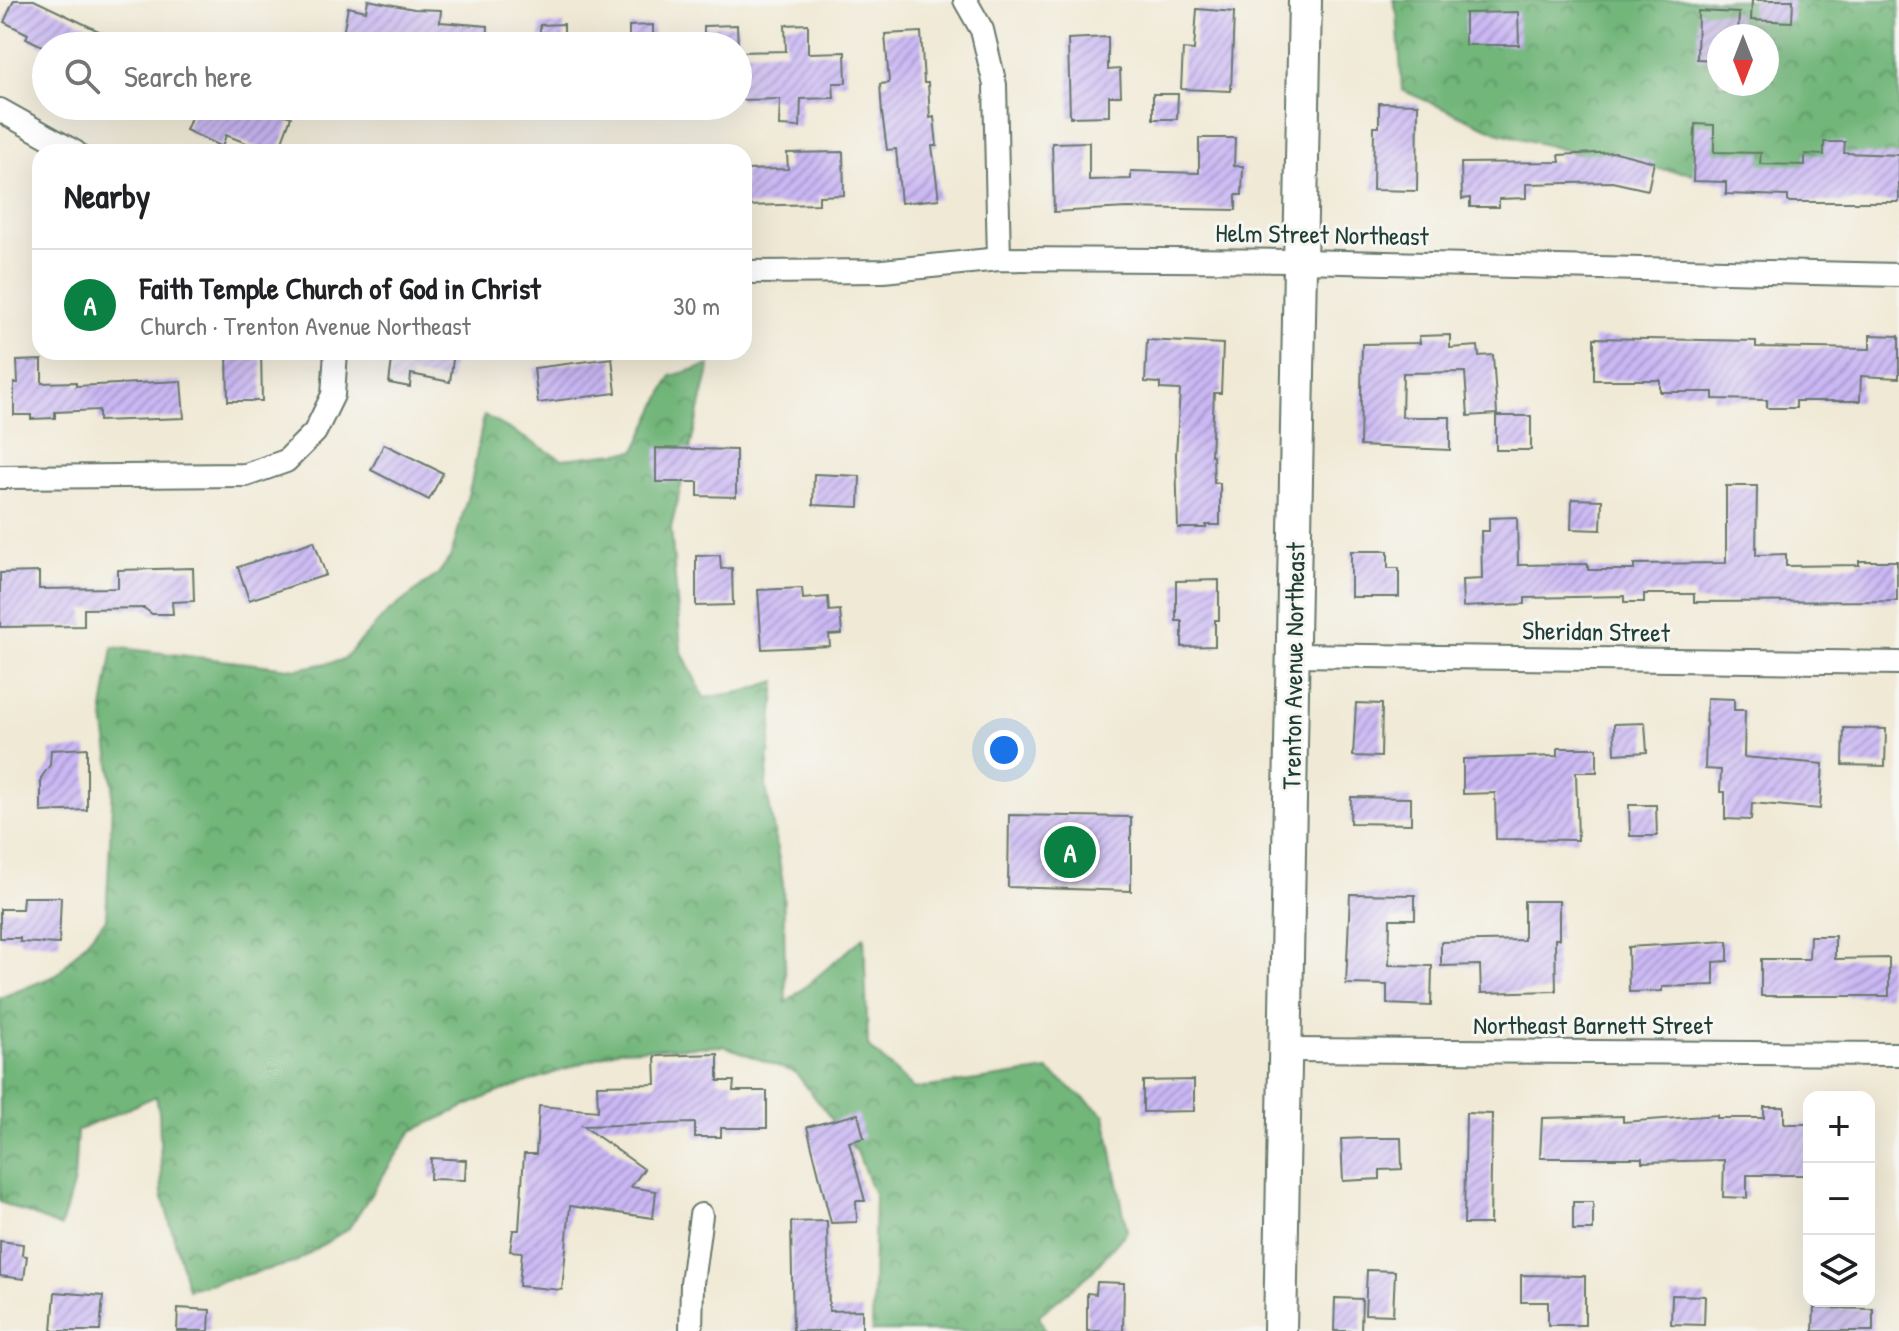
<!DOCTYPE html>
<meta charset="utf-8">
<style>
:root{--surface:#fff;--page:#f6f6f6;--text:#202124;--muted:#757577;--line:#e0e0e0;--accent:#0b8043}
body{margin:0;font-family:"Patrick Hand",sans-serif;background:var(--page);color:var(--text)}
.controls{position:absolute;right:24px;bottom:24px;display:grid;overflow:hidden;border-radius:16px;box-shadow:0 8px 32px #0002}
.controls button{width:72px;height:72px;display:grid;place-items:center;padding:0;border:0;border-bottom:2px solid var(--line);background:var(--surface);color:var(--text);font:40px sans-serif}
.compass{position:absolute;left:1707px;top:24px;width:72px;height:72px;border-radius:50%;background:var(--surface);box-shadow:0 8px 32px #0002;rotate:180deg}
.you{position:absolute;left:1004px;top:750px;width:28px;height:28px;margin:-20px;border:6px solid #fff;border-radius:50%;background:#1a73e8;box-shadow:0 0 0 12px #1a73e833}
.badge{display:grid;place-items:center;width:52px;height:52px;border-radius:50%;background:var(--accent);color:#fff;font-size:26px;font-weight:700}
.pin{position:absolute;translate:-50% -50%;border:4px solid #fff;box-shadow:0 2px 8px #0006}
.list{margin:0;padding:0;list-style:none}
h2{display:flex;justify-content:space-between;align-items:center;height:104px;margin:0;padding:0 32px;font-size:34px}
h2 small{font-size:26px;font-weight:400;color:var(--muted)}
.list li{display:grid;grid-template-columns:52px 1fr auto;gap:24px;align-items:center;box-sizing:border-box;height:112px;padding:0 32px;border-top:2px solid var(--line)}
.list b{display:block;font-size:30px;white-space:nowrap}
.list p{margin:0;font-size:26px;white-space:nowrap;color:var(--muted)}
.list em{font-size:26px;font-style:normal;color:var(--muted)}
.icon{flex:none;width:44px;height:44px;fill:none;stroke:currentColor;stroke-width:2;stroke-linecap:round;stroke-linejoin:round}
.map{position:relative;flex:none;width:1899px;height:1331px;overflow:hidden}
.search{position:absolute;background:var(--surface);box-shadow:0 8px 32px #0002;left:32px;top:32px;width:720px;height:88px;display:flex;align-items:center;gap:20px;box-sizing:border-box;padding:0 28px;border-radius:44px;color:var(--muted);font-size:30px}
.panel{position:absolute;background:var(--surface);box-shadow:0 8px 32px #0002;left:32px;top:144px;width:720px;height:216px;border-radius:24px}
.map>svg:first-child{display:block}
.forest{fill:url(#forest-crowns);stroke:#487a57;stroke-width:2;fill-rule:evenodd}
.building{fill:url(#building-hatch)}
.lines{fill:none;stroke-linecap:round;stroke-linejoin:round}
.minor-casing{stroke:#68796c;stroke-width:26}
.secondary-casing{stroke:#68796c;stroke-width:36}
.minor{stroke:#fff;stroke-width:22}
.secondary{stroke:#fff;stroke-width:32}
.labels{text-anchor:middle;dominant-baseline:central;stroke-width:6;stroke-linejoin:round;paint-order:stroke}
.street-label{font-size:26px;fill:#1f3d34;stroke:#f6f6f2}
</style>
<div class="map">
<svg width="1899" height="1331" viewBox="0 0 1899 1331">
<defs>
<pattern id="forest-crowns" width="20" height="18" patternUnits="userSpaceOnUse" patternTransform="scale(2)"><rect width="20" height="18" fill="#72b67a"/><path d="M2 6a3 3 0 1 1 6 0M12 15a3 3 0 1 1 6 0" fill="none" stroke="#5d9565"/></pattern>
<pattern id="building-hatch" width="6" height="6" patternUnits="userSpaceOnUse" patternTransform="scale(2)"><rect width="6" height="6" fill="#cab7f4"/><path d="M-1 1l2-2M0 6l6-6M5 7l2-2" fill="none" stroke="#a396c6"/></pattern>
</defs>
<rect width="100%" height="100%" fill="#f6f6f2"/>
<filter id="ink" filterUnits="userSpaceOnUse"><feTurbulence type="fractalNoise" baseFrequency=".0125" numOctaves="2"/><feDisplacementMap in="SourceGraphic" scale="16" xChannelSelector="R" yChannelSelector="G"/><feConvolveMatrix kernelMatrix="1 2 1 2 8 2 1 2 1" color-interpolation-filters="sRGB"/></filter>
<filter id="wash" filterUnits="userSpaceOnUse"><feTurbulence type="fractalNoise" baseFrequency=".006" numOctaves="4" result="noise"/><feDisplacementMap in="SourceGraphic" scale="32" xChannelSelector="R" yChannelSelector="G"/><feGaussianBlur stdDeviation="1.8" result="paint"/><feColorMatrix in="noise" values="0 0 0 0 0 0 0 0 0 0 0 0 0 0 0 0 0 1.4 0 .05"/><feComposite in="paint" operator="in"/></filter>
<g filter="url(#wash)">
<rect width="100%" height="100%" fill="#f0e9d5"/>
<g class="forest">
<path d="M1393 0H1899V195L1787 186 1613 163 1497 132 1402 90 1397 13ZM1719 36H1767V84H1719Z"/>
<polygon points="710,365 671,528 681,650 704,698 746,691 776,681 766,786 783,883 786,1003 864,937 868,1046 914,1089 1048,1070 1105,1115 1127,1231 1091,1273 1039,1315 1045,1331 872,1331 875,1197 858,1154 796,1073 724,1046 619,1050 491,1095 412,1131 349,1228 294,1263 188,1289 162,1194 159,1112 156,1096 77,1131 74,1181 61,1227 0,1202 0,998 57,975 106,919 113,785 103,710 113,647 297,669 343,660 386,614 438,574 451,556 471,484 484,415 562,459 635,451 671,376"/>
</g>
<g id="blocks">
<g class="building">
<polygon points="14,0 34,0 130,46 42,46 26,38 28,34 4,22"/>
<polygon points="368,0 414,9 441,10 440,22 488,26 487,46 396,46 364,40 363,46 341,46 348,7 366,11"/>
<polygon points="1752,0 1793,0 1792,22 1751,20"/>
<polygon points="1197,9 1234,12 1231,91 1181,89 1183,49 1194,50"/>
<polygon points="1698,11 1739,13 1738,36 1719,36 1719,60 1697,59"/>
<polygon points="1518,12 1519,45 1465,45 1465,13"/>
<polygon points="564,24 564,46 540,46 540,25"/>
<polygon points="808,24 808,53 845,52 846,83 833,83 834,98 801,99 800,127 779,126 780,99 738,100 738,52 786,51 785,25"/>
<polygon points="653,25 653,46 629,46 629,26"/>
<polygon points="737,25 738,46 704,46 704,26"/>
<polygon points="921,32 924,83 928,83 930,118 934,117 937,146 932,146 939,199 901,203 896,149 887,150 882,113 880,84 889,83 885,34"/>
<polygon points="1108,37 1108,70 1120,69 1121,96 1109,96 1109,116 1070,117 1068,39"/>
<polygon points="1153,94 1178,94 1177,119 1153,119"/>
<polygon points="1379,103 1418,104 1417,191 1373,190 1374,127 1379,127"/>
<polygon points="196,106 262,106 291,117 278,152 269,152 226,135 222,147 186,130"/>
<polygon points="1695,124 1714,125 1714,152 1761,153 1760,164 1805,165 1805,154 1824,155 1824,142 1845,142 1844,153 1899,155 1899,202 1788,202 1788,196 1726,194 1726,182 1693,181"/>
<polygon points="1199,138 1235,138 1234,166 1243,166 1242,195 1236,195 1236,210 1127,208 1054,212 1052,143 1089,142 1089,180 1131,179 1131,171 1199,173"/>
<polygon points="843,152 844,195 819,196 819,204 744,206 744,170 788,169 787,153"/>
<polygon points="1616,152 1654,162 1648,190 1612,182 1526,184 1526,198 1499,199 1499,207 1470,207 1470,198 1462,199 1461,163 1560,162 1559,155"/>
<polygon points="1450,335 1450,348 1478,346 1479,356 1493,355 1497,414 1468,416 1465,372 1403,373 1402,417 1450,417 1450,450 1360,446 1362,344 1420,343 1419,336"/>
<polygon points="1870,335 1899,336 1899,378 1861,376 1860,401 1796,401 1796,408 1767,408 1767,400 1713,399 1713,392 1660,392 1660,380 1594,380 1594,338 1756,341 1756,347 1870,349"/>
<polygon points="1147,340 1223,344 1221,393 1214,393 1211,455 1213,455 1214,483 1220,483 1220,525 1206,525 1206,528 1178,528 1176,455 1180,390 1160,389 1160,383 1145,382"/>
<polygon points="227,352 261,352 262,401 228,401"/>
<polygon points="393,352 454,352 450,382 411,374 410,387 389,383"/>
<polygon points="612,358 616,393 538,403 534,368"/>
<polygon points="42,360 42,383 76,382 76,386 181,381 184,418 99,421 99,410 55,412 55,418 31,419 31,415 14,415 14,383 18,383 17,361"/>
<rect x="1496" y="416" width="35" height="34"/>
<polygon points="384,444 443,473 429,500 371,470"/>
<polygon points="656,448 736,450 736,497 698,496 698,482 656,482"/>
<polygon points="814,474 860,476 859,507 813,505"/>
<polygon points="1726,486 1757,486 1756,555 1786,554 1786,566 1859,565 1859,561 1897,561 1897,601 1694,602 1694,594 1644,594 1644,602 1624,602 1624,596 1525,598 1525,604 1463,607 1462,580 1482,579 1481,531 1489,531 1489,518 1517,517 1518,565 1588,564 1588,570 1634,570 1634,564 1726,563"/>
<polygon points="1572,499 1602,500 1601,530 1571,529"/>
<polygon points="314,541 326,575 249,600 238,567"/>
<polygon points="1351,551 1388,551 1388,568 1399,568 1399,597 1351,597"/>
<polygon points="720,555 721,569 732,568 733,605 696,606 696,556"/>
<polygon points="193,568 194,601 172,602 173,614 152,614 144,608 84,609 84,626 0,627 0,573 39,572 39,589 118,588 118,570"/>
<polygon points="1219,580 1219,620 1215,620 1215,646 1182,647 1182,621 1176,621 1176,581"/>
<polygon points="802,588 803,599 828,597 829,611 840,610 842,634 829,635 830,646 762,649 758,590"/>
<polygon points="1707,698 1734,699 1734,710 1745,710 1744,757 1823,764 1820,809 1752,803 1751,820 1725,819 1725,792 1720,792 1721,770 1705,769"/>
<polygon points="1356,703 1382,704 1381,757 1353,756"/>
<polygon points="1645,723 1647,752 1615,754 1614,724"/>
<polygon points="1844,728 1886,729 1885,766 1843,765"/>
<polygon points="87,748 87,810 41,812 41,778 50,765 51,750"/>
<polygon points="1558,748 1597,748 1597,772 1576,772 1578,840 1496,839 1495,793 1463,794 1463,759 1558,756"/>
<polygon points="1351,797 1411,798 1411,824 1350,823"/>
<polygon points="1629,805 1656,805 1657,836 1630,836"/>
<polygon points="1009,815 1131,817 1131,891 1008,887"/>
<polygon points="1350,894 1415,895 1415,919 1390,919 1389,965 1432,966 1431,1006 1387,1004 1387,985 1346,984"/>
<polygon points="23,897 61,897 59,944 20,942 20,938 0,938 0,909 22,909"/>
<polygon points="1524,901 1559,901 1559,939 1555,939 1556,991 1481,993 1480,965 1441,966 1441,942 1524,940"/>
<polygon points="1810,936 1835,936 1835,959 1889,958 1889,996 1761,996 1761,959 1809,959"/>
<polygon points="1728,941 1728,961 1714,962 1714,985 1662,987 1662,991 1629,992 1628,947"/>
<polygon points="718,1054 718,1081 734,1081 733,1091 767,1091 767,1128 721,1128 721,1137 695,1137 695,1123 583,1126 644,1169 631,1187 656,1191 653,1218 570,1206 562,1290 519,1286 522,1252 510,1251 513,1230 519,1230 524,1154 536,1154 539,1106 598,1111 597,1085 656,1084 655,1056"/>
<polygon points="1194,1080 1194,1111 1143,1112 1143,1081"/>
<polygon points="1764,1107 1784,1107 1784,1124 1809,1124 1809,1175 1747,1175 1747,1198 1723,1197 1724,1160 1642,1162 1642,1158 1540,1158 1542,1118 1623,1116 1623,1122 1717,1115 1717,1118 1764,1118"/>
<polygon points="1466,1113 1492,1114 1490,1224 1464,1224"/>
<polygon points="858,1114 864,1138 849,1142 865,1201 856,1201 857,1222 831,1223 807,1127"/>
<polygon points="1368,1138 1401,1138 1402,1169 1380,1170 1380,1179 1343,1181 1341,1139"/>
<polygon points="431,1158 466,1160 465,1180 430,1179"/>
<rect x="1573" y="1202" width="20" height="28"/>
<polygon points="827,1221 829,1311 862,1310 862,1331 793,1331 791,1222"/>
<polygon points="0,1241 23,1244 22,1255 27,1256 24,1279 0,1276"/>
<polygon points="1367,1270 1395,1271 1393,1315 1365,1314"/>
<polygon points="1521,1275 1585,1276 1585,1325 1548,1325 1548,1302 1521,1302"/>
<polygon points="1097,1282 1124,1283 1123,1331 1087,1331 1087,1293 1096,1294"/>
<polygon points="55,1292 103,1296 100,1331 52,1331"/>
<polygon points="1672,1295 1705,1296 1704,1325 1671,1324"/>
<polygon points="1335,1298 1362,1299 1361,1331 1334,1331"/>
<polygon points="178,1308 210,1310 209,1331 177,1331"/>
<polygon points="1814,1308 1873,1309 1873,1331 1813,1331"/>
</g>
</g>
</g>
<g filter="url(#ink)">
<use href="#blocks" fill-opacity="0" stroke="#68796c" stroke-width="2"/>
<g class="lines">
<defs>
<g id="minor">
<polyline points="965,0 982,30 995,85 999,259"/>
<polyline points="0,110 75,152"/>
<polyline points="744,272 883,271 999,259 1300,261 1899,275"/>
<polyline points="0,477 246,475 286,461 315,432 333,395 336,352"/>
<polyline points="1293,655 1899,663"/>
<polyline points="1286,1050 1899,1054"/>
<polyline points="691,1331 692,1283 701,1215"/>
</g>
<polyline id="secondary" points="1280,1331 1305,0"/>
</defs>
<use href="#minor" class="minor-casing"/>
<use href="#secondary" class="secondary-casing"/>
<use href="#minor" class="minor"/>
<use href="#secondary" class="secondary"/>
</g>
</g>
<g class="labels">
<g class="street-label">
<text transform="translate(1322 234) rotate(1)">Helm Street Northeast</text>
<text transform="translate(1596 631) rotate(1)">Sheridan Street</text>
<text transform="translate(1293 666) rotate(-89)">Trenton Avenue Northeast</text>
<text x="1593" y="1024">Northeast Barnett Street</text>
</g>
</g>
</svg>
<div class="controls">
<button>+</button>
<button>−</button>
<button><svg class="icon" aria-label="layers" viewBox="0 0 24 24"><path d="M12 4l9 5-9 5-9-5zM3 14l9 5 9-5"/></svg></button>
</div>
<svg class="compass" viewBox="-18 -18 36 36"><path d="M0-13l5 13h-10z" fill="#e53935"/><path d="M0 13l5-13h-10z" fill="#757577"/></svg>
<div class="you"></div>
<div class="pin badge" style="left:1070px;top:852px">A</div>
<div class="search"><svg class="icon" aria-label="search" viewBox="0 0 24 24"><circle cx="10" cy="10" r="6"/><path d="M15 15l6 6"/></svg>Search here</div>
<section class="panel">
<h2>Nearby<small></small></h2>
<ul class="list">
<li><span class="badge">A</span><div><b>Faith Temple Church of God in Christ</b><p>Church · Trenton Avenue Northeast</p></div><em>30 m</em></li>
</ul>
</section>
</div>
